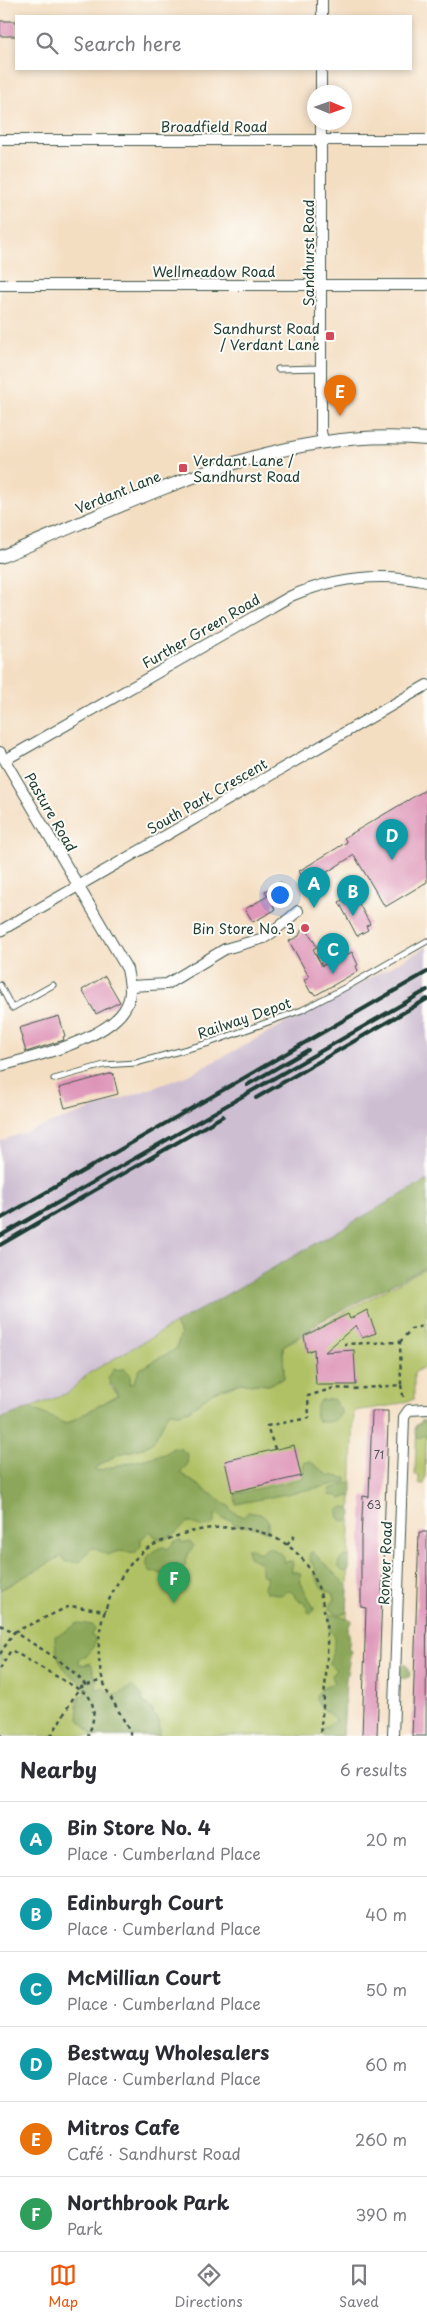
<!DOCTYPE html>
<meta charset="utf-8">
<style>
:root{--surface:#fff;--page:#f7f7f7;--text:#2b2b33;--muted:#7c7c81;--line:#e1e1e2;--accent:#ea580c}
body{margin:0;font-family:"Playpen Sans",sans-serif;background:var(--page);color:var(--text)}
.compass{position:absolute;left:307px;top:85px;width:45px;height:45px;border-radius:50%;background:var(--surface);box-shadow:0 2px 8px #0003;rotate:92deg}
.you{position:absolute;left:279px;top:894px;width:18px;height:18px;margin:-12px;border:4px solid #fff;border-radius:50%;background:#1a73e8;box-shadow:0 0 0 8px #1a73e833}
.badge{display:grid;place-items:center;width:32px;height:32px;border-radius:50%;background:var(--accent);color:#fff;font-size:16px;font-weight:700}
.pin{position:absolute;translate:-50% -41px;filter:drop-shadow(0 1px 2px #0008)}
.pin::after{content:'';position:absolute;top:26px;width:18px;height:15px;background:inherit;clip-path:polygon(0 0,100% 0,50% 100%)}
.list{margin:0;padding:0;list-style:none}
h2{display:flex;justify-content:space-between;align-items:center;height:65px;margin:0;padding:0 20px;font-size:21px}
h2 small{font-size:16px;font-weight:400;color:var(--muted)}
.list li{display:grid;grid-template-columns:32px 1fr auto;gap:15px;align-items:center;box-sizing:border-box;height:75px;padding:0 20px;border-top:1px solid var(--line)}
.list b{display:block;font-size:19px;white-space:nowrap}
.list p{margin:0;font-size:16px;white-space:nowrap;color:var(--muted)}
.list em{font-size:16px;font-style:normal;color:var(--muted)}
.icon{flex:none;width:28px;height:28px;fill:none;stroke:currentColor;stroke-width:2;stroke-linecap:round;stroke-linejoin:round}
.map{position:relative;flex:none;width:427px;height:1736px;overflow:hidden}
.search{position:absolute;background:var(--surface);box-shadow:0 2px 8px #0003;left:15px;right:15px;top:15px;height:55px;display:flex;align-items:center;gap:12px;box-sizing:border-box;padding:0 18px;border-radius:0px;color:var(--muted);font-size:19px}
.sheet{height:515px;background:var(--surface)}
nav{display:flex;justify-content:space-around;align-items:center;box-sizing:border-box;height:70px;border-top:1px solid var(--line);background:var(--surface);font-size:14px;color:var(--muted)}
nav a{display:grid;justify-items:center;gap:2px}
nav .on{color:var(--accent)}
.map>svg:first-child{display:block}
.industrial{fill:#cdbed2}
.green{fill:#b0c165;stroke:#687f4c}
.forest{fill:#8ca75a;stroke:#567247}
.building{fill:#dd91b6}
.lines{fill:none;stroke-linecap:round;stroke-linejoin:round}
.service-casing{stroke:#3f5549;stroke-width:7}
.minor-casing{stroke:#3f5549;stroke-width:12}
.tertiary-casing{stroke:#3f5549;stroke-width:14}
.path{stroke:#3f5549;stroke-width:2.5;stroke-dasharray:4 4;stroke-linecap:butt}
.service{stroke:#fff;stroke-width:5}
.minor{stroke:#fff;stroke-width:10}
.tertiary{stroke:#fff;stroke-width:12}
.rail{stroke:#1f3d34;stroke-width:4}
.poi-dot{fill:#d1495b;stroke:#fdfcf7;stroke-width:2}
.labels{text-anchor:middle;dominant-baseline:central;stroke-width:4;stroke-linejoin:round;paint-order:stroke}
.number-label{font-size:11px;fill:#4e5254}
.street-label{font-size:14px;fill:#1f3d34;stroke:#fdfcf7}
.poi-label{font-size:14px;fill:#1f3d34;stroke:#fdfcf7;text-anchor:end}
</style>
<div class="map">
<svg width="427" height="1736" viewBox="0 0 427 1736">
<rect width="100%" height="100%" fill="#fdfcf7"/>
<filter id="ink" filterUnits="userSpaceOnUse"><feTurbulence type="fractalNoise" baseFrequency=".02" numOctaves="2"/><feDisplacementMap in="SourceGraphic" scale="10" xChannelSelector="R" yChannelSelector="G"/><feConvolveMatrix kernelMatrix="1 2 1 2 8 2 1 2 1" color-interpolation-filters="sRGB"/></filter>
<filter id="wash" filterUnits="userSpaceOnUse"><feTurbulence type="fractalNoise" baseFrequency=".0096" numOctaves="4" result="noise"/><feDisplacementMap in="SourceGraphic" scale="20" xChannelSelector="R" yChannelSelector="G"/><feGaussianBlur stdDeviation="1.12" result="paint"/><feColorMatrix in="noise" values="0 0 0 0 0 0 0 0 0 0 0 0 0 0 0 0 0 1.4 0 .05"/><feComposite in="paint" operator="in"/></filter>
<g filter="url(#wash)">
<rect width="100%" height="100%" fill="#f4dec2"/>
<polygon class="industrial" points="427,947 427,1180 89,1373 68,1393 0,1419 0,1141 187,1076"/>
<g class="green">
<polygon points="427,1267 427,1365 414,1373 414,1399 395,1405 354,1411 343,1736 0,1736 0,1590 74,1549 185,1500 229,1506 180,1473 173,1448 165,1454 96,1471 95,1468 118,1454 132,1451 153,1442 169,1412 178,1413 189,1410 213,1392 241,1383 269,1385 284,1378 283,1346"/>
<polygon points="175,1324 181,1334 176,1349 140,1369 134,1383 130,1384 130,1374 125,1369 113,1370 110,1386 118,1395 66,1424 30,1408 68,1393 89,1373"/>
<polygon points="423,1420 424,1423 427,1423 425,1477 424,1484 419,1484 419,1475 415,1475 417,1425"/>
</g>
<g class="forest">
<path d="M427 1180V1266L320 1322 283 1346 284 1378 269 1385 241 1383 213 1392 189 1410 178 1413 169 1412 153 1442 143 1448 118 1454 95 1468 96 1471 165 1454 173 1448 181 1449 188 1455 187 1465 180 1473 230 1507V1510L243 1517 248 1512 260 1514 268 1520V1532L254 1527 234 1525 232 1520 222 1519 216 1513 214 1523C204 1531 197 1524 187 1522 182 1529 165 1544 156 1537 153 1536 152 1533 150 1531L141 1539V1546L135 1553 119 1551 107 1555 94 1548 90 1549 80 1562H66L62 1556 0 1590V1419L30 1408 66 1424 118 1395 108 1379 113 1370 125 1369 130 1374V1384L134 1383 140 1369 176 1349 181 1334 175 1324Z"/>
<path d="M333 1399 342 1412C336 1422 329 1424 318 1421 313 1413 316 1407 320 1400Z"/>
<polygon points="422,1420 427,1423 427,1440 424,1435 418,1439 415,1431 416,1425 420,1424"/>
<polygon points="304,1462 311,1462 328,1475 346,1478 346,1482 236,1504 235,1494 303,1478"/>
<polygon points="352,1482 352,1497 348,1496 341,1499 338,1496 329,1495 330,1489"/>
<circle cx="345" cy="1514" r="7"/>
<path d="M181 1540 182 1543 190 1541 194 1546 185 1559 186 1565 183 1568C170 1569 171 1580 157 1572L151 1573C141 1560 150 1550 164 1547L168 1549 175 1541Z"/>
<polygon points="270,1547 283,1555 283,1562 292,1561 293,1564 291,1571 300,1573 301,1583 314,1608 313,1612 309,1613 304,1602 298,1600 292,1592 288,1591 282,1595 266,1592 264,1588 267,1577 261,1574 261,1563 249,1557 247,1548 252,1548 259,1553"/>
<path d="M313 1552 348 1587 347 1612 339 1614 330 1609V1606L335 1599 334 1595C321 1586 321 1590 314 1573L316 1569 309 1559 310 1553Z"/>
<polygon points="344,1556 349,1557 349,1571 344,1572 338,1567 339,1561"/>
<path d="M335 1614 352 1620 348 1628 350 1641 348 1648 351 1651 346 1679 343 1736H323L322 1729 336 1720 321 1707 316 1699C318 1690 325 1684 334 1684L332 1674 336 1670 330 1664C329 1652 342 1641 330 1631L329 1615Z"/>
<path d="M78 1623 93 1625 95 1629 91 1636 95 1638C95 1650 89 1654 80 1659L79 1664 84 1665 91 1663 96 1679V1689L104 1688 110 1694H119L132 1686 142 1695 143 1703 153 1710 152 1714C161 1720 161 1726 159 1736H93L79 1719 77 1704 79 1697 85 1694 84 1686C80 1681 76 1679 71 1675 59 1665 55 1652 55 1636 64 1633 70 1628 78 1623Z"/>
<path d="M404 1663C408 1667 412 1671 409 1677L402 1679 400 1676V1667Z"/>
</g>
<g id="blocks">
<g class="building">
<rect x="0" y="21" width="16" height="15"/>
<polygon points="427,789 427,882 385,907 354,855 307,885 299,871 347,842 344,838"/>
<polygon points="281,882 289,896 273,905 275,910 253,922 245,909 268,896 265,891"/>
<polygon points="350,896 352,900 356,898 370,924 366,926 368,930 357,936 339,902"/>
<polygon points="304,924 317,947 313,949 322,966 342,955 343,957 352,952 358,965 356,966 358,971 316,995 314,992 311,993 304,980 309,977 289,941 299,936"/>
<polygon points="105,976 120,1002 96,1014 82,990"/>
<polygon points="59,1016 65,1036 63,1037 64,1040 26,1052 19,1028"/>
<polygon points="113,1073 118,1094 65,1108 59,1088"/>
<polygon points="367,1310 376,1333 362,1338 356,1325 325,1352 354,1350 356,1385 316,1385 314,1349 307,1352 304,1336 348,1314 350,1319"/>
<polygon points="372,1411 388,1411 388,1423 377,1736 362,1736 366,1608 361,1607 361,1539 363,1496 369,1497"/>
<polygon points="294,1445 301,1476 232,1492 225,1461"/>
<polygon points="419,1532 427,1532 426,1736 412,1736"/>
</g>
</g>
</g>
<g filter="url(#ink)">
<use href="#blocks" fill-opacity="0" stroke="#3f5549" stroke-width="1"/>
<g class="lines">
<defs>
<g id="service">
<polyline points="278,369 322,368"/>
<polyline points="0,985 12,1008 53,985"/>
<polyline points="54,1079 104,1065 136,1063 209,1043 302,1010 350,985 427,941"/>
</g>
<g id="minor">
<polyline points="322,16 322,0"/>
<polyline points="321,92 321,69"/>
<polyline points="321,122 321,432 324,443"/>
<polyline points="0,140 427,140"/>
<polyline points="0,285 427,285"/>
<path d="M0 752 127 969C130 984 133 997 124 1010 104 1040 34 1057 0 1066"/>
<path d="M5 760 291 596C336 577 380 572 427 582"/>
<polyline points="0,931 427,685"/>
<polyline points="131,986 167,984 225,949 264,938 273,932 298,911"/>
<polyline points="393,1736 404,1417 409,1410 427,1409"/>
</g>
<path id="tertiary" d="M0 557C136 502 275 424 427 439"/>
</defs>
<use href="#service" class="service-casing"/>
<use href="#minor" class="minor-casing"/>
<use href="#tertiary" class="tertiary-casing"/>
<g class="path">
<polyline points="400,1342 411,1329 427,1325"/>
<polyline points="401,1385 404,1400"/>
<polyline points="275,1449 267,1426 309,1418 308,1396 334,1388 353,1389 401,1385 400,1342 344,1344"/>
<polyline points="287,1545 297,1533"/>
<polyline points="0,1625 14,1632 70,1606 106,1611"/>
<path d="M0 1654 14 1632C39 1648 69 1663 87 1687"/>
<path d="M0 1669 11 1650 87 1694C97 1707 94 1721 88 1736"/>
<polyline points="0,1735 2,1736"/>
<polyline points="51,1736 79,1688 102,1680"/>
<path d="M131 1736C126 1722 117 1709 110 1696 100 1679 98 1661 99 1641 100 1610 121 1568 146 1549 154 1544 165 1540 174 1537 231 1516 301 1527 320 1593 334 1641 324 1688 320 1736"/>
</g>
<use href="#service" class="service"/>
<use href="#minor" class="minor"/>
<use href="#tertiary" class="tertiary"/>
<g class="rail">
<polyline points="247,1085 308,1050"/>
<polyline points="256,1098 427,999"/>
<polyline points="0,1219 427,972"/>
<polyline points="0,1236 427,990"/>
<polyline points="0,1245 223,1116"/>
</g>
</g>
</g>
<g class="poi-dot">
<rect x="325" y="331" width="10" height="10" rx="2.5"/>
<rect x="178" y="463" width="10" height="10" rx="2.5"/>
<circle cx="305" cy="928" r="5"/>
</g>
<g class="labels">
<g class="number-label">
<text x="379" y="1454">71</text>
<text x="374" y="1504">63</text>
</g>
<g class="street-label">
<text x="214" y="126">Broadfield Road</text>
<text transform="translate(308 253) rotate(-90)">Sandhurst Road</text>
<text x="214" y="271">Wellmeadow Road</text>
<text transform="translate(118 492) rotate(-22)">Verdant Lane</text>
<text transform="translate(201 631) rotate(-30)">Further Green Road</text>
<text transform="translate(207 796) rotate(-30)">South Park Crescent</text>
<text transform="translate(51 812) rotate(60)">Pasture Road</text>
<text transform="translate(244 1018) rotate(-19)">Railway Depot</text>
<text transform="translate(385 1563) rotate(-88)">Ronver Road</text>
</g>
<g class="poi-label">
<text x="320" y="328">Sandhurst Road<tspan x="320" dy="16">/ Verdant Lane</tspan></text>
<text x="193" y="460" text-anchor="start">Verdant Lane /<tspan x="193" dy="16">Sandhurst Road</tspan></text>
<text x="295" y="928">Bin Store No. 3</text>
</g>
</g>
</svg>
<svg class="compass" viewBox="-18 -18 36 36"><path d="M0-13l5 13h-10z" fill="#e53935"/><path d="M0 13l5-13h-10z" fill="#7c7c81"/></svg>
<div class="you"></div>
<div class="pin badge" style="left:314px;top:908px;background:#0f9aa8">A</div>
<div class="pin badge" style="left:353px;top:916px;background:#0f9aa8">B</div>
<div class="pin badge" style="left:333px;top:974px;background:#0f9aa8">C</div>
<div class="pin badge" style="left:392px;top:860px;background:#0f9aa8">D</div>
<div class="pin badge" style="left:340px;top:416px;background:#e8710a">E</div>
<div class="pin badge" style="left:174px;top:1603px;background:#2e9e5b">F</div>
<div class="search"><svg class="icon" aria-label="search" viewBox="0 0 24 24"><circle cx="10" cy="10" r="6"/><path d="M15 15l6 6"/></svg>Search here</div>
</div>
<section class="sheet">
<h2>Nearby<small>6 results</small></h2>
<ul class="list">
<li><span class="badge" style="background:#0f9aa8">A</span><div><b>Bin Store No. 4</b><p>Place · Cumberland Place</p></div><em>20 m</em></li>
<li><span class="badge" style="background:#0f9aa8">B</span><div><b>Edinburgh Court</b><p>Place · Cumberland Place</p></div><em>40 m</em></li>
<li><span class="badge" style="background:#0f9aa8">C</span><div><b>McMillian Court</b><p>Place · Cumberland Place</p></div><em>50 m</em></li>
<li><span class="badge" style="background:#0f9aa8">D</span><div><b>Bestway Wholesalers</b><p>Place · Cumberland Place</p></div><em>60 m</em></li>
<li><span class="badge" style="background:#e8710a">E</span><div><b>Mitros Cafe</b><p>Café · Sandhurst Road</p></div><em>260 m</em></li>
<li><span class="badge" style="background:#2e9e5b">F</span><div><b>Northbrook Park</b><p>Park</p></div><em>390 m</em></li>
</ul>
</section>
<nav>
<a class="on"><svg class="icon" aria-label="map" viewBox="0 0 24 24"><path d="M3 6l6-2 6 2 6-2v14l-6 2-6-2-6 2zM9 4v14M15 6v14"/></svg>Map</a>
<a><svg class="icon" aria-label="directions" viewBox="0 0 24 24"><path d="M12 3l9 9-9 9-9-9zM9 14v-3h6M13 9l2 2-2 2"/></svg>Directions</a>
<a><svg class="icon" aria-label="saved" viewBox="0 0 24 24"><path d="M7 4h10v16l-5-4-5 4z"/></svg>Saved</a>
</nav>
